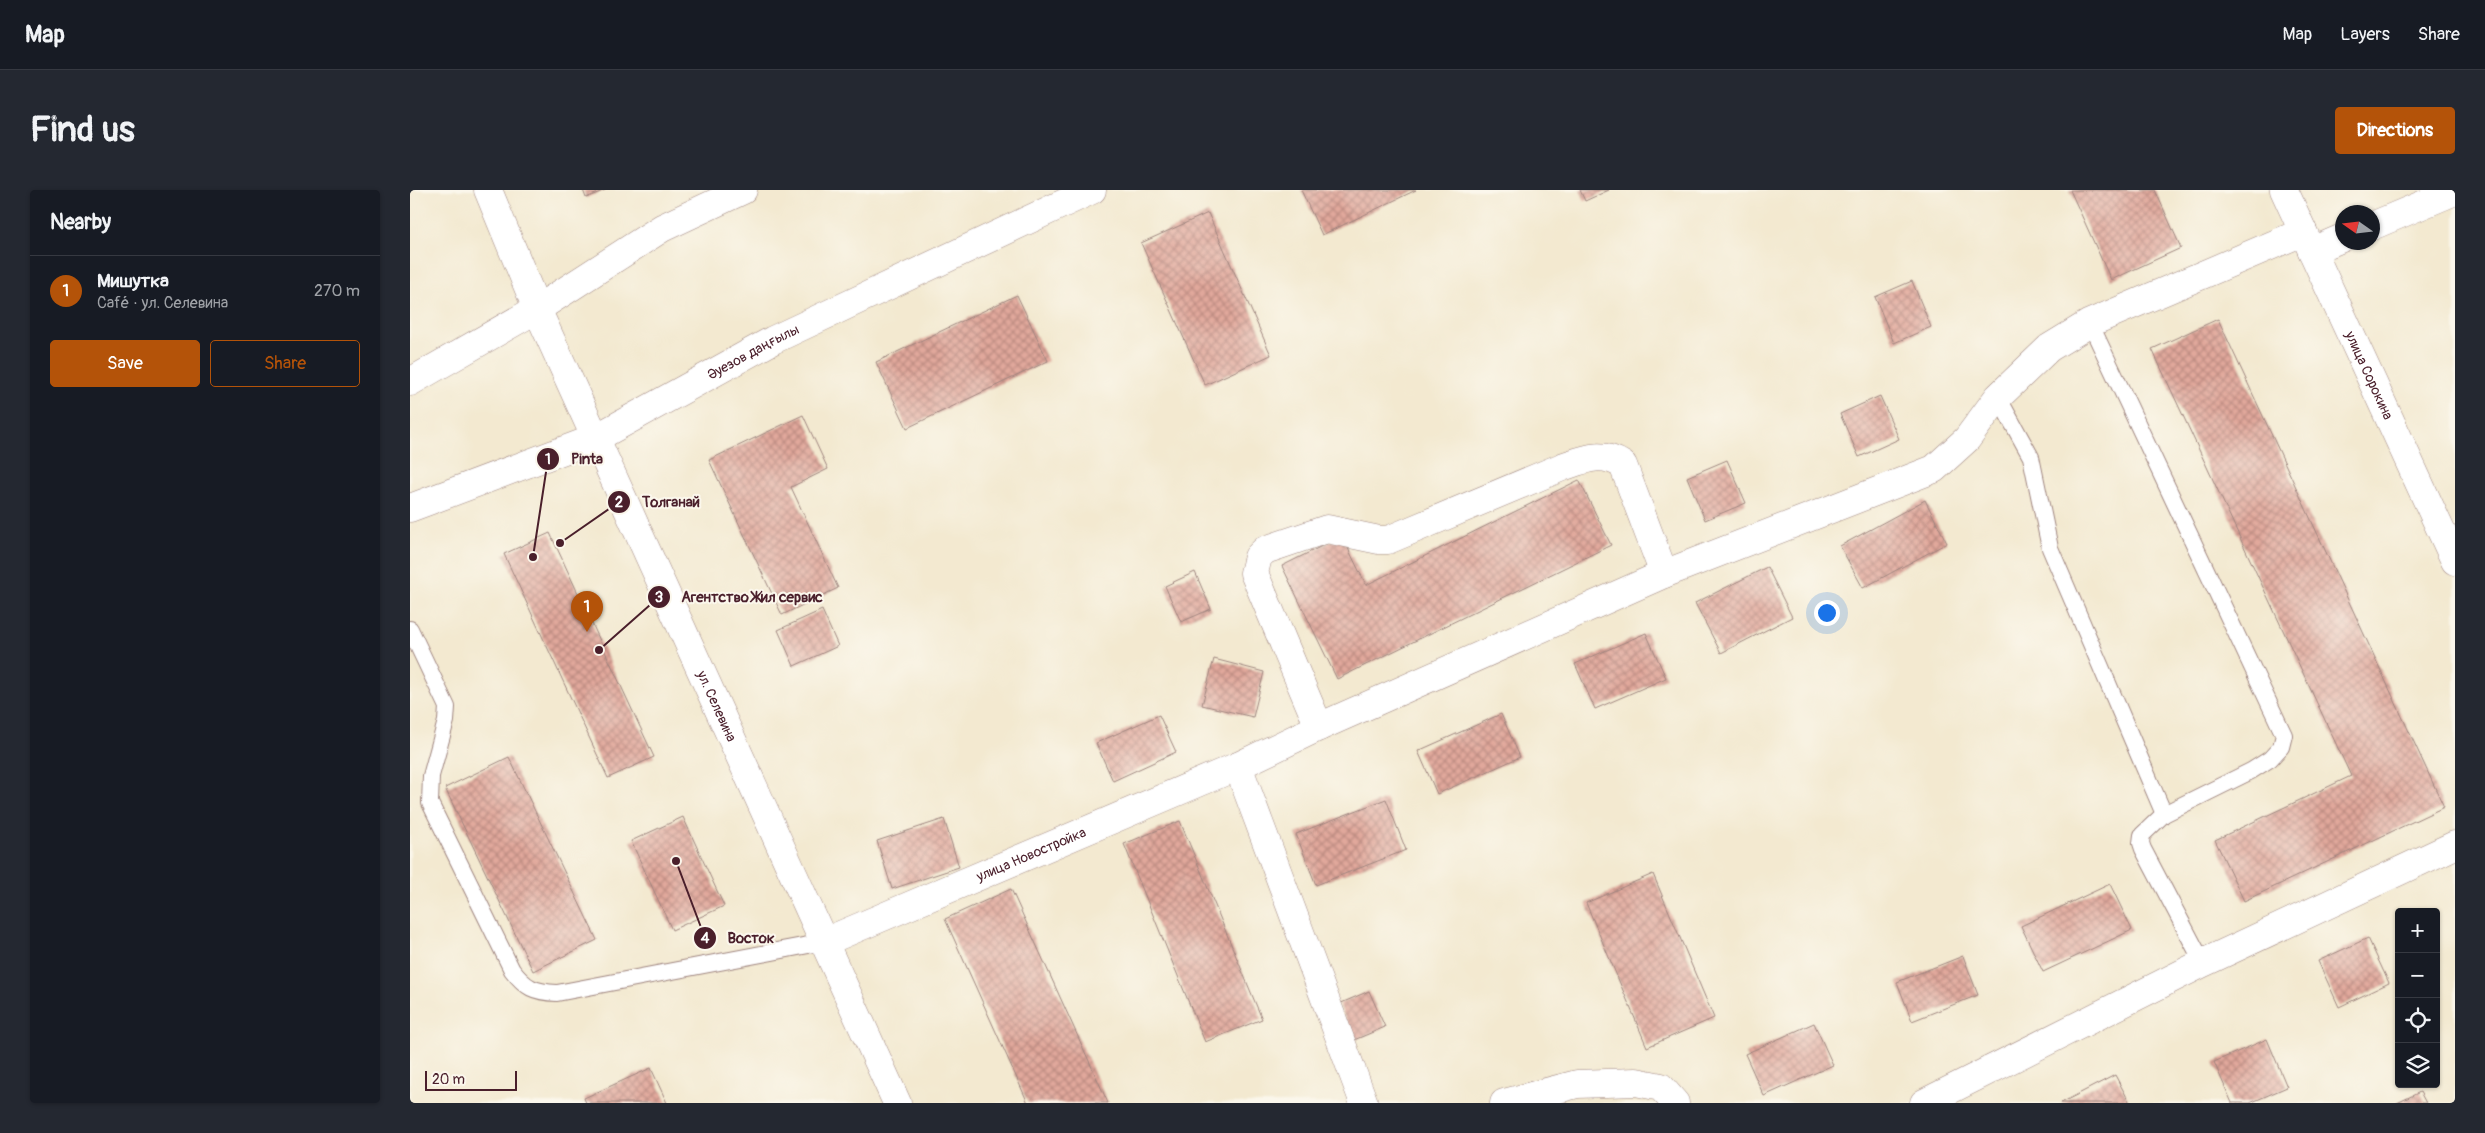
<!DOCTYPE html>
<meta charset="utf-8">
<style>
:root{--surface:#171b24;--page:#242831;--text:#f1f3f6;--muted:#9ea1a6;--line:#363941;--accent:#b45309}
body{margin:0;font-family:Pangolin,sans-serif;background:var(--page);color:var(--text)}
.controls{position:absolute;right:15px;bottom:15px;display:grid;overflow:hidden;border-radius:5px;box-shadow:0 1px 4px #0004}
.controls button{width:45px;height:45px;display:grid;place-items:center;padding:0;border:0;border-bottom:1px solid var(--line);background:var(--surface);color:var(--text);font:25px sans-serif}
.compass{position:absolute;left:1925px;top:15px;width:45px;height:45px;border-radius:50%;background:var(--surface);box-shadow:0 1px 4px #0004;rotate:284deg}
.scale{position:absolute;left:15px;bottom:12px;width:92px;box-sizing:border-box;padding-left:5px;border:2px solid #4a1f2b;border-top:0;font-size:14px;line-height:18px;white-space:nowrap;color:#4a1f2b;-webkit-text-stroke:4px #fbf7ec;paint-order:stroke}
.you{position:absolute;left:1416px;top:422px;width:18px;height:18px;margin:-12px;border:4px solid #fff;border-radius:50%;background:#1a73e8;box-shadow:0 0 0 8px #1a73e833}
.badge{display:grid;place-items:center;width:32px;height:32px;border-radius:50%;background:var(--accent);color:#fff;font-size:16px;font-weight:700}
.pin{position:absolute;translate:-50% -41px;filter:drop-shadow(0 1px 2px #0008)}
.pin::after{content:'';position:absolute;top:26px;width:18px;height:15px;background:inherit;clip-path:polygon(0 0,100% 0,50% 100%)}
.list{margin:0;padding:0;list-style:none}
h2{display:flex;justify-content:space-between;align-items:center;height:65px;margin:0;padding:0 20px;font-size:21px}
h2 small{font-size:16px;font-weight:400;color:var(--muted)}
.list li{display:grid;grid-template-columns:32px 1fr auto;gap:15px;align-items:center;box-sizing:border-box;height:70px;padding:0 20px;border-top:1px solid var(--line)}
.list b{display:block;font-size:19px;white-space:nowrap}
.list p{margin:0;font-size:16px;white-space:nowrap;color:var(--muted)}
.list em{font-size:16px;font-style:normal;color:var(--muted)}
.actions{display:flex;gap:10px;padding:15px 20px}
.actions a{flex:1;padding:11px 0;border:1px solid var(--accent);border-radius:5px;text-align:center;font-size:18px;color:var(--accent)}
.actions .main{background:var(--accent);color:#fff}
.icon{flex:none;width:28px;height:28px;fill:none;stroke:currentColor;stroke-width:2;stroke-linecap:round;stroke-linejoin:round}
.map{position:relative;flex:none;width:2045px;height:913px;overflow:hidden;border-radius:5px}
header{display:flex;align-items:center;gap:30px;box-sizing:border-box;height:70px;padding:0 25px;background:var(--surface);border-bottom:1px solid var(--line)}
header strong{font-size:24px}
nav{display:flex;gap:28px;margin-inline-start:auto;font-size:18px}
.intro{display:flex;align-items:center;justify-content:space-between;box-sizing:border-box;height:120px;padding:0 30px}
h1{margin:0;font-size:35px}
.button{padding:12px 22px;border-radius:5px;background:var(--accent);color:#fff;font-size:18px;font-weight:700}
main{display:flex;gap:30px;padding:0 30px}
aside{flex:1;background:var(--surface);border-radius:5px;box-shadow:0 1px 4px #0004}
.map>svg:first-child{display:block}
.building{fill:url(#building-cross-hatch)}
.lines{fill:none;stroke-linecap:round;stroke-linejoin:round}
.service-casing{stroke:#9e847e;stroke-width:18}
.minor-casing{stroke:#9e847e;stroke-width:29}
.tertiary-casing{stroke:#9e847e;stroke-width:29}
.secondary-casing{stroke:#9e847e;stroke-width:29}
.service{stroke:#fff;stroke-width:16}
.minor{stroke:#fff;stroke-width:28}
.tertiary{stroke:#fff;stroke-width:28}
.secondary{stroke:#fff;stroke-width:28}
.labels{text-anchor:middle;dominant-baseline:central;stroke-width:4;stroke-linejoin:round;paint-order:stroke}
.street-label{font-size:14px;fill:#4a1f2b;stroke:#fbf7ec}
.leader{fill:none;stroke:#4a1f2b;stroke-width:2}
.callout-dot{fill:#4a1f2b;stroke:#fbf7ec;stroke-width:2}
.mark-label{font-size:15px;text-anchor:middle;font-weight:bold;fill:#fff}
.callout-label{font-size:15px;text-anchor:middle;font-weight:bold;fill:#4a1f2b;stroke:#fbf7ec;stroke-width:4;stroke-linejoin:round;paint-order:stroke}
</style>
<header>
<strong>Map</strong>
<nav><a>Map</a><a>Layers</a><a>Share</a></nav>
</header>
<div class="intro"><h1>Find us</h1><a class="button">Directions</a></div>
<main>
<aside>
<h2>Nearby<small></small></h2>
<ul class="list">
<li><span class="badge">1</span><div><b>Мишутка</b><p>Café · ул. Селевина</p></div><em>270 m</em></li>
</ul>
<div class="actions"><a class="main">Save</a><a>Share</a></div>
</aside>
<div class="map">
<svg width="2045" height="913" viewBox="0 0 2045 913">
<defs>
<pattern id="building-cross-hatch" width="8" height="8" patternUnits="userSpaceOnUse" patternTransform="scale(1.25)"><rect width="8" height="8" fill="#e1a89b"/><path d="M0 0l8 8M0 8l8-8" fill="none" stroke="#b8887f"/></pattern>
</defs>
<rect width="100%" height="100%" fill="#fbf7ec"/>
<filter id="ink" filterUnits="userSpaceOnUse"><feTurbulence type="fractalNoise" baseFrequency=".02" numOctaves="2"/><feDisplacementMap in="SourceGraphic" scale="10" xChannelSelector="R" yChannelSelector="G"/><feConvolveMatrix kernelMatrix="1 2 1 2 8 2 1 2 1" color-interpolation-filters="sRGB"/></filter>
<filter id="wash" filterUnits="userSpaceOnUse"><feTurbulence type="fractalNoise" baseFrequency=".0096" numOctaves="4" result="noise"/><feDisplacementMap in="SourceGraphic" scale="20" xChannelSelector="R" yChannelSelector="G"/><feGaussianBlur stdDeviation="1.12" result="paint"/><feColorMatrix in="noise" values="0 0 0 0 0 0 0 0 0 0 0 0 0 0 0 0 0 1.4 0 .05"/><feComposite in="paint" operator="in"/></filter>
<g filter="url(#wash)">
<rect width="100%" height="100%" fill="#f3e9d0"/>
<g id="blocks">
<g class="building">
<polygon points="173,0 195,0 176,8"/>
<polygon points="891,0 1006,0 912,45"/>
<polygon points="1170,0 1199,0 1175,11"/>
<polygon points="1660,0 1745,0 1771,58 1701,90"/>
<polygon points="798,23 861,165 795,195 731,53"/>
<polygon points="1502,91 1521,137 1484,153 1465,107"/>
<polygon points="607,105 638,171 497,238 466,172"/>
<polygon points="1808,129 2034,617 1834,711 1805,650 1941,586 1742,159"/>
<polygon points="1470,206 1489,249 1449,267 1430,224"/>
<polygon points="393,225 418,279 381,297 428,398 372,425 299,270"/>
<polygon points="1317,270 1336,313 1295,330 1277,287"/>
<polygon points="1169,290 1201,355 927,489 872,376 932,346 956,395"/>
<polygon points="1515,310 1537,353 1453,398 1430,356"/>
<polygon points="140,343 244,567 198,588 94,364"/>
<polygon points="1357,377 1382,427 1311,463 1285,413"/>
<polygon points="785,382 801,419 771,432 755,396"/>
<polygon points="412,420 428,456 384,476 368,440"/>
<polygon points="1236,443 1256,488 1185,519 1165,474"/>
<polygon points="804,469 854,482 843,527 792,515"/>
<polygon points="1091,524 1110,567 1027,604 1008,561"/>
<polygon points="749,525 766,562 703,591 686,553"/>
<polygon points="99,567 187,750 123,781 35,598"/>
<polygon points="976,609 996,660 906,695 886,644"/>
<polygon points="273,627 314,716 262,740 221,651"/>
<polygon points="534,629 549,677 482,699 467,651"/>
<polygon points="770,631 852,829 795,852 714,654"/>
<polygon points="1243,684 1304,828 1237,857 1176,713"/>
<polygon points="1700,694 1722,740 1633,782 1611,736"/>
<polygon points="601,699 698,913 618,913 535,729"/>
<polygon points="1958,748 1979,793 1929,817 1908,771"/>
<polygon points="1553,766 1568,805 1502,831 1487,792"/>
<polygon points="959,801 975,837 944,850 929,814"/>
<polygon points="1404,833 1423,875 1354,906 1335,864"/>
<polygon points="1857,849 1877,897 1840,913 1822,913 1804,872"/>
<polygon points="241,878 257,913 176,913 174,908"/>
<polygon points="1705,885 1720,913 1651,913"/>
<polygon points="2010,902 2016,913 1987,913"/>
</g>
</g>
</g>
<g filter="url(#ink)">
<use href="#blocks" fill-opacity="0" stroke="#9e847e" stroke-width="1"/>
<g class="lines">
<defs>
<g id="service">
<polyline points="1680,133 1874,545 1871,557 1860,569 1841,581 1754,624 1732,645 1731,653 1733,659 1793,773"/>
<polyline points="1588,207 1621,267 1640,358 1754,624"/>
<path d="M0 439 37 517 36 531 21 586 20 613 102 780C116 798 124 802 147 803L414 752"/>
</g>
<g id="minor">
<polyline points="1962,36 2045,1"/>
<polyline points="1902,61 1932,48"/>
<path d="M909 537 844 383 848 367 855 360 917 339 969 350H978L1152 277C1175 269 1191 261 1213 275L1254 384"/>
<polyline points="828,576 954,913"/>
<path id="s1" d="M414 752 828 576 909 537 1254 384 1524 279 1557 249 1588 207 1639 158 1680 133 1893 42"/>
<polyline points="1094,913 1167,894 1226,892 1251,897 1265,913"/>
<polyline points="1514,913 1793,773 2045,655"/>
</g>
<g id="tertiary">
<polyline points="78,0 127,119"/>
<path id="s2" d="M1874 0 2045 371"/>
</g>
<g id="secondary">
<path id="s3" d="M127 119 487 913"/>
<polyline points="0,192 127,119 252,38 333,0"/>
<path id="s4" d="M0 318 186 248 363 150 682 0"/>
</g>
</defs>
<use href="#service" class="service-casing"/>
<use href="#minor" class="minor-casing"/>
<use href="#tertiary" class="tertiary-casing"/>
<use href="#secondary" class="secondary-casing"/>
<use href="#service" class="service"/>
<use href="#minor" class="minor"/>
<use href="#tertiary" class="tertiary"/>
<use href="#secondary" class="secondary"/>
</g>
</g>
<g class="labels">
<g class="street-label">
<text stroke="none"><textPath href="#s4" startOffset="378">Әуезов даңғылы</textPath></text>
<text stroke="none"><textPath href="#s2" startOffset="204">улица Сорокина</textPath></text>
<text stroke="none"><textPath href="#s3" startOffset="436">ул. Селевина</textPath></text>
<text stroke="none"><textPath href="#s1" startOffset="225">улица Новостройка</textPath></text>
</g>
</g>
<path class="leader" d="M123 367L138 269M150 353L209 312M189 460L249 407M266 671L295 748"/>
<g class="callout-dot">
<circle cx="123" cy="367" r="5"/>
<circle cx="150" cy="353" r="5"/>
<circle cx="189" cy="460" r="5"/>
<circle cx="266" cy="671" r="5"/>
<circle cx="138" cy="269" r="12"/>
<circle cx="209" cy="312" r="12"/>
<circle cx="249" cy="407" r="12"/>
<circle cx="295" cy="748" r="12"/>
</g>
<g class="mark-label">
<text x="138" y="274">1</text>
<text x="209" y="317">2</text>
<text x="249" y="412">3</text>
<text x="295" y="753">4</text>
</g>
<g class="callout-label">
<text x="177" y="274">Pinta</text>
<text x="261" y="317">Толганай</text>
<text x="342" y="412">Агентство Жил сервис</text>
<text x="341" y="753">Восток</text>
</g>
</svg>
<div class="controls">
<button>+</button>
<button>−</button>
<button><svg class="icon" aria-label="locate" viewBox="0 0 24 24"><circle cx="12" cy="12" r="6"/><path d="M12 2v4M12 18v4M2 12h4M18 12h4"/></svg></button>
<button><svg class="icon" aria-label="layers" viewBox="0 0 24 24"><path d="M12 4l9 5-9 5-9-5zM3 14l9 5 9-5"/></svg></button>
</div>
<svg class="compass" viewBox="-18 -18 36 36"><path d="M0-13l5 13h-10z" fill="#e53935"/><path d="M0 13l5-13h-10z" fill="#9ea1a6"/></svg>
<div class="scale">20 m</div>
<div class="you"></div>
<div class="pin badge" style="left:177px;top:442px">1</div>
</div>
</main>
